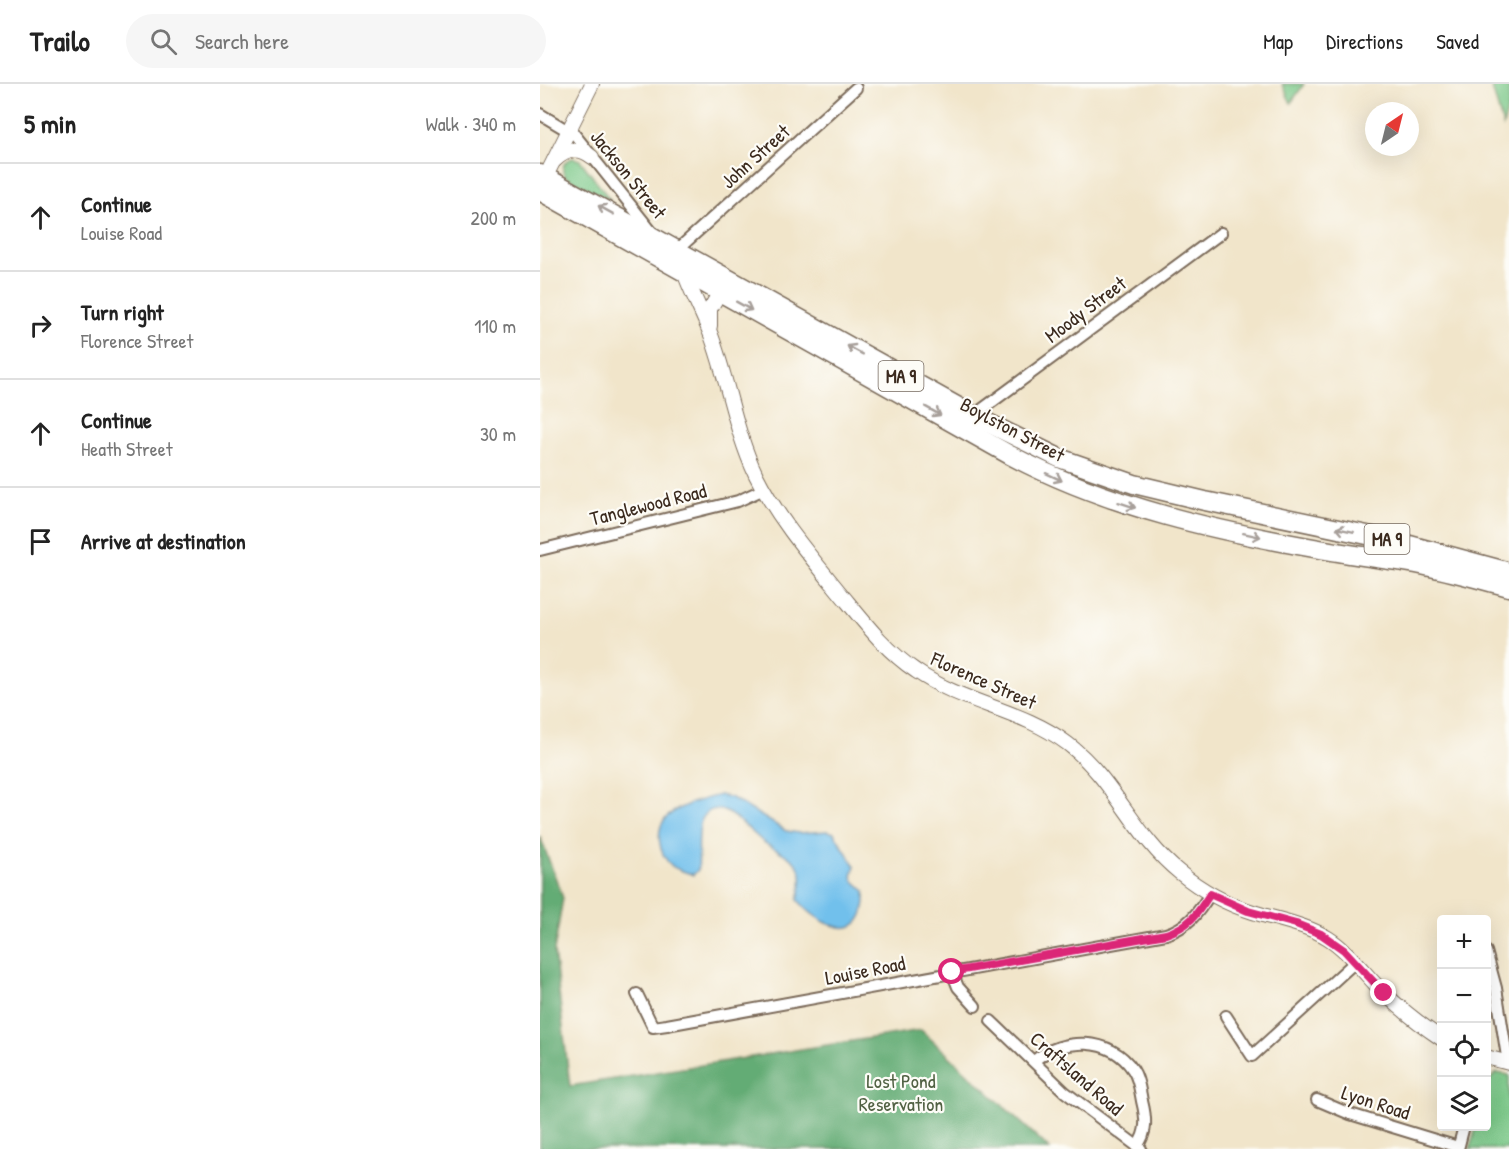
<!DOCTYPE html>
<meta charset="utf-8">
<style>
:root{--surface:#fff;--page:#f6f6f6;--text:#222;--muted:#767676;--line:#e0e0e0}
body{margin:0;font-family:"Patrick Hand",sans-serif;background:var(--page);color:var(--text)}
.controls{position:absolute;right:18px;bottom:18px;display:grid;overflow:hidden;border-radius:6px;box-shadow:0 6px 24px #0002}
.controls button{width:54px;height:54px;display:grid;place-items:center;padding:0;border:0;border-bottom:2px solid var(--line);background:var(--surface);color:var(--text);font:30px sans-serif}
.compass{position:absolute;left:825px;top:18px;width:54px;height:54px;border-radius:50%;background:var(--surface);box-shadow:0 6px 24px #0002;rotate:35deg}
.stop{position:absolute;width:18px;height:18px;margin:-14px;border:4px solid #db2777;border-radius:50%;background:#fff}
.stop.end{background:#db2777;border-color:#fff;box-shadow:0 2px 6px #0008}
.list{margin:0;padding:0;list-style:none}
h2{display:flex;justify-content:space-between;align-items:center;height:78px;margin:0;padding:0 24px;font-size:26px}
h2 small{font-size:20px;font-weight:400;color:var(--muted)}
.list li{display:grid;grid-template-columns:39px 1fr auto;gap:18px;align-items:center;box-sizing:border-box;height:108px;padding:0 24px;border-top:2px solid var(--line)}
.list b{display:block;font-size:22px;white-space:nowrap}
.list p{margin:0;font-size:20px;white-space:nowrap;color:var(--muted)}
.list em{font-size:20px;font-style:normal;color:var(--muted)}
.icon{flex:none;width:33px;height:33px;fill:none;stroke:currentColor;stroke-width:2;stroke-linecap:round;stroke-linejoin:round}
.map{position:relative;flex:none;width:969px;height:1065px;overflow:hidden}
header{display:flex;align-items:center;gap:36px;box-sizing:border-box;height:84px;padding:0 30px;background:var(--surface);border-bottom:2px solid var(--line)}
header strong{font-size:28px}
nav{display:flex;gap:33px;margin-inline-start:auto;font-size:21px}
.search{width:420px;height:54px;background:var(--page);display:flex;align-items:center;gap:15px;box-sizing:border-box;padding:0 21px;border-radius:33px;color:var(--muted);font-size:22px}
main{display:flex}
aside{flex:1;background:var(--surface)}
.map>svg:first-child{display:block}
.green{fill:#7ac888;stroke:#5a7953;stroke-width:1.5}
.forest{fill:#63ac74;stroke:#4f6b49;stroke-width:1.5}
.water{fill:#71c0ec;stroke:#567585;stroke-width:1.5}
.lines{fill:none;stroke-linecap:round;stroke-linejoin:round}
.street-casing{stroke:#7b6b5a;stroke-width:14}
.secondary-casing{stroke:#7b6b5a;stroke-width:16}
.highway-casing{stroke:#7b6b5a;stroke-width:21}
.street{stroke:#fff;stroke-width:10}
.secondary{stroke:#fff;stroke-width:14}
.highway{stroke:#fff;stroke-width:18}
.oneway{stroke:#a79f9a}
.route{stroke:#db2777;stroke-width:8}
.labels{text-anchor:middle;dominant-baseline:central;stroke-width:4.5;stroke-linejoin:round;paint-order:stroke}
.shield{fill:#fdfcf7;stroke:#75695f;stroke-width:1.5}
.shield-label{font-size:18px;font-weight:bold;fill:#3b2a1e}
.street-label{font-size:20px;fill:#3b2a1e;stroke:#fdfcf7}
.park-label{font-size:20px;fill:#516143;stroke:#fdfcf7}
</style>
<header>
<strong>Trailo</strong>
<div class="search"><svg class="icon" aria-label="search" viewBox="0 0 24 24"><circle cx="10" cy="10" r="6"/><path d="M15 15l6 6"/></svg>Search here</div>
<nav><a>Map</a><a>Directions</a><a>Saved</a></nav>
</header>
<main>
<aside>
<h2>5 min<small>Walk · 340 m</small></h2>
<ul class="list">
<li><svg class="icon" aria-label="ahead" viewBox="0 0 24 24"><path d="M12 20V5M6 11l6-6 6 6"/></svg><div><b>Continue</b><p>Louise Road</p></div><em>200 m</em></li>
<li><svg class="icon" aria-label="right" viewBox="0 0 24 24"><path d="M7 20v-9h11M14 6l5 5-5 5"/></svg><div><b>Turn right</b><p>Florence Street</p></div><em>110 m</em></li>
<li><svg class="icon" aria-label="ahead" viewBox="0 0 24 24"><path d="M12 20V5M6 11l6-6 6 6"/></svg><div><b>Continue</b><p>Heath Street</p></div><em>30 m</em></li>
<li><svg class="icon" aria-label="arrive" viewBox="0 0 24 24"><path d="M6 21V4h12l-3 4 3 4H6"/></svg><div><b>Arrive at destination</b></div></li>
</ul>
</aside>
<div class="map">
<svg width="969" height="1065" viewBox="0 0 969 1065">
<rect width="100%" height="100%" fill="#fdfcf7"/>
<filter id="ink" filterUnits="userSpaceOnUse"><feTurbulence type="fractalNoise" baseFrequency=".0167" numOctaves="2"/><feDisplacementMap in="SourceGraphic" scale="12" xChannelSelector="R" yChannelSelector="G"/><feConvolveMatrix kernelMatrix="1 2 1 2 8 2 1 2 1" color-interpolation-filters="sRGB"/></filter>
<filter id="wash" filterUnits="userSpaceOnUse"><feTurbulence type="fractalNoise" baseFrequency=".008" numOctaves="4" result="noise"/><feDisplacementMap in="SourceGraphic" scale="24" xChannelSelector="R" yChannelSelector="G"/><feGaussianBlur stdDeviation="1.35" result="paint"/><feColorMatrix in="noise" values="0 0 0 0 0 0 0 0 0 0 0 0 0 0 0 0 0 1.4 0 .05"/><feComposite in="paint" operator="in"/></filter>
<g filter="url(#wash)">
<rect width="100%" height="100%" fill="#f1e5ca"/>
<g class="green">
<polygon points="742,0 764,0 751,19"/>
<polygon points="951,0 969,0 969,20 963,42"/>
<path d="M33 74 40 76 71 117 25 92C20 84 24 76 33 74Z"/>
<path d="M957 989 969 991V1065H930L936 1043 946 1042C946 1027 941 997 957 989Z"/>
</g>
<polygon class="forest" points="0,752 23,814 14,867 30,1002 381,946 510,1065 0,1065"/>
<path class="water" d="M180 711 192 714 246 747 259 749 288 747 294 749 315 782 312 792 314 797 325 807C328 863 282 845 258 816 260 807 264 793 259 784 253 772 235 766 225 759 211 750 177 706 162 735 156 747 160 772 158 786L153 791C147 788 137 786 132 782 118 770 114 744 128 732 142 720 164 715 180 711Z"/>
</g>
<g filter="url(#ink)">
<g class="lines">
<defs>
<g id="street">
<polyline points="0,30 35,51 112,148"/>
<polyline points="137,166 316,4"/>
<polyline points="433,332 681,149"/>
<polyline points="0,466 198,417 224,405"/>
<polyline points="946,867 956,904 968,979"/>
<polyline points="412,888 418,903 435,922"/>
<path d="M97 910 113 943 127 941 626 850C648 843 658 829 670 810"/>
<polyline points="686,932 712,972 815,878"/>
<polyline points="451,937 525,1008 601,1065"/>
<path d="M494 977C522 953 571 952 593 986 599 995 600 1007 602 1017 606 1033 608 1048 597 1062"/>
<polyline points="777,1016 810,1030 918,1063"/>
<polyline points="918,1065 924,1042"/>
</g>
<g id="secondary">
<path d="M14 77C26 65 39 62 52 73"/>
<polyline points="2,100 52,0"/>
<path d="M144 188C152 210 163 230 171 251 188 297 195 347 216 391 238 435 270 472 301 510 324 538 346 567 376 587 423 620 482 625 528 660 574 695 594 752 639 788 661 806 686 820 713 828 738 836 765 840 788 854 810 868 825 891 844 909 862 926 881 941 902 955"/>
<polyline points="170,242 170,225 180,208"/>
<polyline points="946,973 969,979"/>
</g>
<g id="highway">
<polyline points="0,90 440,335 519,374 594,400 665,417 851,456 969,488"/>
<path d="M0 107 470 371C570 424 680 448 791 467 819 472 848 475 876 480 907 486 938 495 969 503"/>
</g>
</defs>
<use href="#street" class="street-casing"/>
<use href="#secondary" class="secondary-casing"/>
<use href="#highway" class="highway-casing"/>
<use href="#street" class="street"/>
<use href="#secondary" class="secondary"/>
<use href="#highway" class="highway"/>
</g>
<defs><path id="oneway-shaft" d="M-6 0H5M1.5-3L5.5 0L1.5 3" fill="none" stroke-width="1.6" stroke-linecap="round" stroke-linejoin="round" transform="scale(1.5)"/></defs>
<g class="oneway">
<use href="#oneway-shaft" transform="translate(66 126) rotate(-151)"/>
<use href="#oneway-shaft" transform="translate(204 222) rotate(29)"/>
<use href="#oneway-shaft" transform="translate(315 266) rotate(-151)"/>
<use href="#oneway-shaft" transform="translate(393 327) rotate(29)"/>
<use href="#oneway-shaft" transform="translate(514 393) rotate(25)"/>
<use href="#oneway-shaft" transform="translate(587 421) rotate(18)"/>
<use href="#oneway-shaft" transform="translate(805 446) rotate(-168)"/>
<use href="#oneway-shaft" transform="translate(712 451) rotate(12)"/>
</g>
</g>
<g class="lines" filter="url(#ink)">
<path class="route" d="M412 888 626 850C650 842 657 830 670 810L708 827 756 840 781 850 804 866 844 909"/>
</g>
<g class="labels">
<g class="shield">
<rect x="338.5" y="277" width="45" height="30" rx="4.5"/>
<rect x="824.5" y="440" width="45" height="30" rx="4.5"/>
</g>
<g class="shield-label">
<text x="361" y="292">MA 9</text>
<text x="847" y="455">MA 9</text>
</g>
<g class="street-label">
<text transform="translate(215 72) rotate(-42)">John Street</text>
<text transform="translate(89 90) rotate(51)">Jackson Street</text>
<text transform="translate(545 225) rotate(-37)">Moody Street</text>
<text transform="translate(473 345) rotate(28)">Boylston Street</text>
<text transform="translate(108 420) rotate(-14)">Tanglewood Road</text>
<text transform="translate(444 596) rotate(24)">Florence Street</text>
<text transform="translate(325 886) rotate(-11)">Louise Road</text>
<text transform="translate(537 989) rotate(41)">Craftsland Road</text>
<text transform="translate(836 1018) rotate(18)">Lyon Road</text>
</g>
<g class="park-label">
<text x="361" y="996">Lost Pond<tspan x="361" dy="23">Reservation</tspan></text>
</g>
</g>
</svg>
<div class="controls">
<button>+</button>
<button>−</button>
<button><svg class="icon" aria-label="locate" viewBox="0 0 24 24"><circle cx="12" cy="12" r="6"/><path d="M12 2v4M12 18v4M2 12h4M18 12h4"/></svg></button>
<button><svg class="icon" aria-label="layers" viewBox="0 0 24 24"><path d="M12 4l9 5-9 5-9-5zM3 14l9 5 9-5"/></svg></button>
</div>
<svg class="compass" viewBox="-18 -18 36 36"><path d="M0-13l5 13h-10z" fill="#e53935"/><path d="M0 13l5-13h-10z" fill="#767676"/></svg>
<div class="stop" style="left:412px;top:888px"></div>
<div class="stop end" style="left:844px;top:909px"></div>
</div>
</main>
